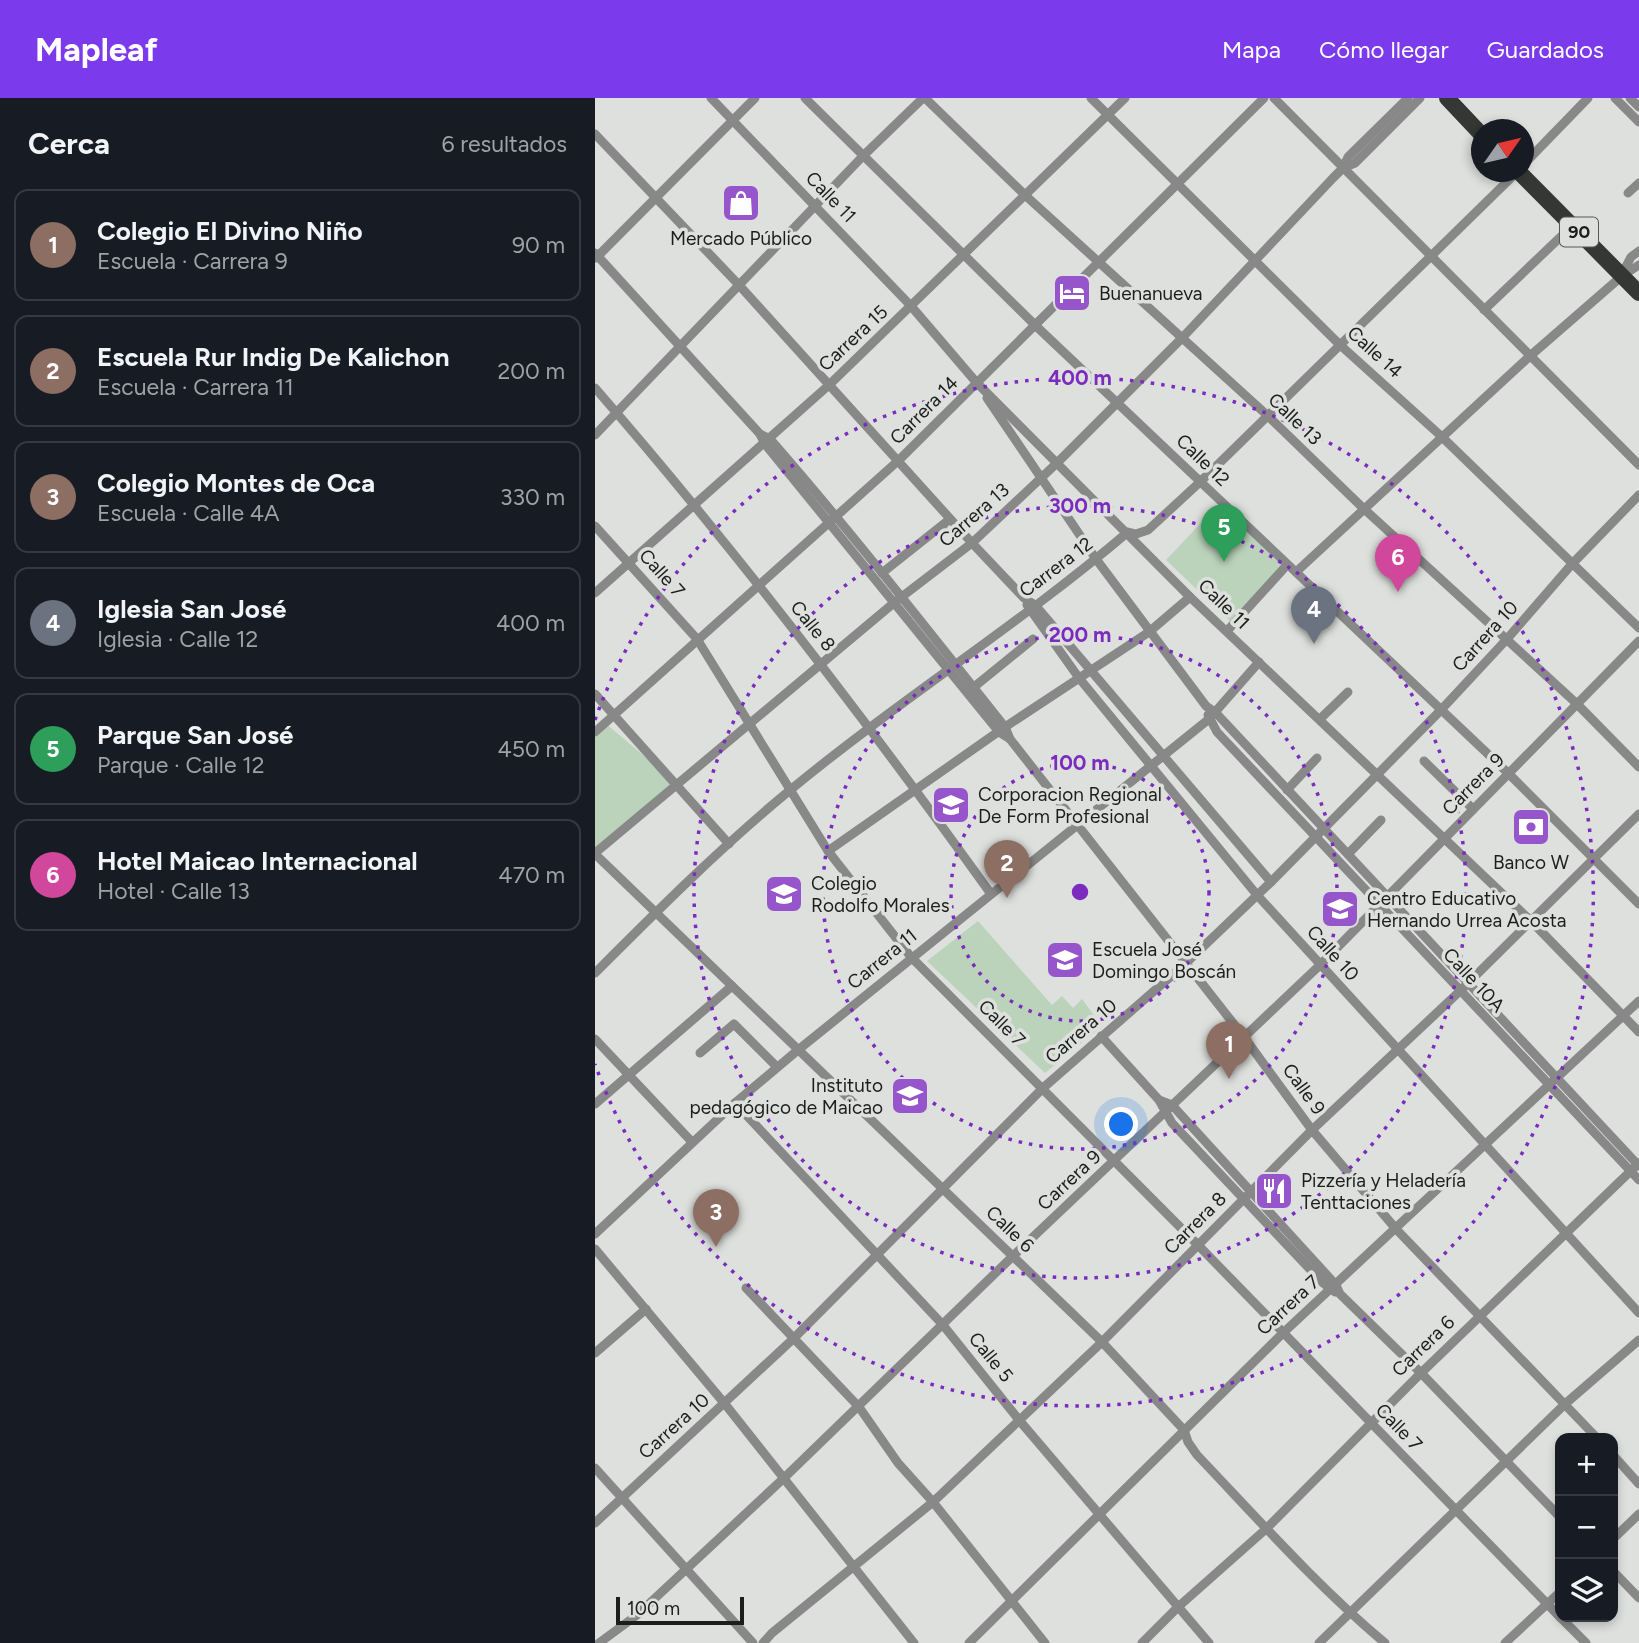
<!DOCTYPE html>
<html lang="es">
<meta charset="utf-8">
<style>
:root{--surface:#171b24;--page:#242831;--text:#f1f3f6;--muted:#9ea1a6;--line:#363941;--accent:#7c3aed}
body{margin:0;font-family:Figtree,sans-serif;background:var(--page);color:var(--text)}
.controls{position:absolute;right:21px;bottom:21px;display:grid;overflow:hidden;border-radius:14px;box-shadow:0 4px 10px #0003}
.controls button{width:63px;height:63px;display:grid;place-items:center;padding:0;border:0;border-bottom:2px solid var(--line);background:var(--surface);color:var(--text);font:35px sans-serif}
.compass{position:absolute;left:876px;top:21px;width:63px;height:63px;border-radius:50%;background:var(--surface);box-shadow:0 4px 10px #0003;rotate:56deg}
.scale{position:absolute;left:21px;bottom:18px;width:128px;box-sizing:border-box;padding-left:7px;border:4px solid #1c1e1c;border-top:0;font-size:19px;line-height:24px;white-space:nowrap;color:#1c1e1c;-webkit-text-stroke:5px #dde0dd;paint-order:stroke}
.you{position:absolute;left:527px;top:1027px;width:24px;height:24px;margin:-18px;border:5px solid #fff;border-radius:50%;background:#1a73e8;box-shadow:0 0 0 10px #1a73e833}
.badge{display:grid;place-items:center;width:46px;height:46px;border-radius:50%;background:var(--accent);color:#fff;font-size:23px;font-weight:700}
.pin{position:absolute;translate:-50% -58px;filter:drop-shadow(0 2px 4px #0008)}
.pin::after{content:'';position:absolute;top:37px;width:24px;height:21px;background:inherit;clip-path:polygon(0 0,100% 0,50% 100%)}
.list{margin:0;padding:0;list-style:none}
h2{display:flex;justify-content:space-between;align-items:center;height:91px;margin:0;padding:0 28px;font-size:30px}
h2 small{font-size:23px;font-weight:400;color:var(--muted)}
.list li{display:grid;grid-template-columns:46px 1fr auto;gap:21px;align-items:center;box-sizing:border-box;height:112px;margin:0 14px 14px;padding:0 14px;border:2px solid var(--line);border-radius:14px}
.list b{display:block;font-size:26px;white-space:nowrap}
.list p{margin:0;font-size:23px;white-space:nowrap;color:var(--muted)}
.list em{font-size:23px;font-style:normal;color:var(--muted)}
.icon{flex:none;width:38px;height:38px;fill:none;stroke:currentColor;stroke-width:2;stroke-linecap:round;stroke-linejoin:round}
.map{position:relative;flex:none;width:1044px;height:1545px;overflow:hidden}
header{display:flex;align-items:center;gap:42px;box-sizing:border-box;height:98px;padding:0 35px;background:var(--accent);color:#fff}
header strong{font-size:33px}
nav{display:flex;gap:38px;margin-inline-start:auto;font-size:24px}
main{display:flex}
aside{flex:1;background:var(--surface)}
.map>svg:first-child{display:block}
.green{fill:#bbd3bb}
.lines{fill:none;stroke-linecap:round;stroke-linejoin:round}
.minor{stroke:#878887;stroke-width:9}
.trunk{stroke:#343734;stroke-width:16}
.ring{fill:none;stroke:#7b2cbf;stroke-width:3.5;stroke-dasharray:3.5 7}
.labels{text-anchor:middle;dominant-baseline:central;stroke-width:7;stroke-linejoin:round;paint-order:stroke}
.shield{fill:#dde0dd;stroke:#565856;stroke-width:2}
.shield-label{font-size:18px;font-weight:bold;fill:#1c1e1c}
.street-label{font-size:19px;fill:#1c1e1c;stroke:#dde0dd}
.poi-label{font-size:19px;fill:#1c1e1c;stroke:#dde0dd;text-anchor:start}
.centre{fill:#7b2cbf;stroke:#dde0dd;stroke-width:3.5}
.ring-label{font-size:21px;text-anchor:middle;font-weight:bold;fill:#7b2cbf;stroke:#dde0dd;stroke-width:7;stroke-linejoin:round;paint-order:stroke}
</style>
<header>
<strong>Mapleaf</strong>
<nav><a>Mapa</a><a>Cómo llegar</a><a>Guardados</a></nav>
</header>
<main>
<aside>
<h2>Cerca<small>6 resultados</small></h2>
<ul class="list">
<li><span class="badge" style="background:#8d6e63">1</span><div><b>Colegio El Divino Niño</b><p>Escuela · Carrera 9</p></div><em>90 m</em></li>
<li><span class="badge" style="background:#8d6e63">2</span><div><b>Escuela Rur Indig De Kalichon</b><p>Escuela · Carrera 11</p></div><em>200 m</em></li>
<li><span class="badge" style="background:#8d6e63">3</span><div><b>Colegio Montes de Oca</b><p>Escuela · Calle 4A</p></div><em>330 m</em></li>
<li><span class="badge" style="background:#6b7280">4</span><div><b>Iglesia San José</b><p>Iglesia · Calle 12</p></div><em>400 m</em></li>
<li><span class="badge" style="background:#2e9e5b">5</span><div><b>Parque San José</b><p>Parque · Calle 12</p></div><em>450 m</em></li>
<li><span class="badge" style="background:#d1479c">6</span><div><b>Hotel Maicao Internacional</b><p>Hotel · Calle 13</p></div><em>470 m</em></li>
</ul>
</aside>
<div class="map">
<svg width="1044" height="1545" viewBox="0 0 1044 1545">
<rect width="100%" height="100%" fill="#dde0dd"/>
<g class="green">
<polygon points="624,406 688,467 635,523 571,462"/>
<polygon points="10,625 79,683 0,755 0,634"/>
<polygon points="383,823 457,907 467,898 478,910 487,901 507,928 450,975 332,863"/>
</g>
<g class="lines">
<g class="minor">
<polyline points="116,0 316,208 381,284 595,499 936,823 1044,934"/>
<polyline points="210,0 441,228 913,675 1044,806"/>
<polyline points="330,0 431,98 673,318 768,410 981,605 1044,669"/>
<polyline points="496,0 744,246 846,338 1044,530"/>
<polyline points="679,0 1044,367"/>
<polyline points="1020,0 1044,24"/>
<polyline points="1035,0 1044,9"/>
<polyline points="0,36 144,187 377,445 429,500 440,507 676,784"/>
<polyline points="928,67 993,0"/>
<polyline points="748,70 753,59 813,0"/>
<polyline points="1033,95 1044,85"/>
<polyline points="0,155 165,336 170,346 404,634 415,641"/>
<polyline points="1,160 160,0"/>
<polyline points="1027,176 1036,159 1044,153"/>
<polyline points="889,212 977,128"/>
<path d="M0 290C141 452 271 622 396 796"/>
<polyline points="392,300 501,461 611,608 621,615 1044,1068"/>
<path d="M165 336 175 341C257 435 333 532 410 629L415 641 649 939 717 1032 801 1131 1002 1340"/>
<polyline points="0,337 268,58 328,0"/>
<polyline points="0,428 102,541 233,753 316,859 602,1146 965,1519"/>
<polyline points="701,474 935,258 1027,178 1044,167"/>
<polyline points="287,475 355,421"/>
<polyline points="0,495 234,287 530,0"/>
<polyline points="432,507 484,580 662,797 1044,1215"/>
<polyline points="632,533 692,467"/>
<polyline points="379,589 438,541"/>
<polyline points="0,596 134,746"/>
<polyline points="613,617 622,634 1044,1082"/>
<polyline points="725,621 753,594"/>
<polyline points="0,634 304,362 669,0"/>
<polyline points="829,663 878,711"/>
<polyline points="692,692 722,660"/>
<polyline points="233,753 410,629 554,534 595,499"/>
<polyline points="0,755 300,504 377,445 463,364 587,240 738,80 748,70 760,65 825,0"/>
<path d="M0 756 507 1244 589 1332 593 1344 602 1357C663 1421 722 1488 790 1545"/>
<polyline points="753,756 786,722"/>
<path d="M0 875C63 812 126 749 194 693 304 602 425 526 533 434L541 436 553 432 605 384 922 74"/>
<polyline points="506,938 564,1002 577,1025 728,1185 740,1194"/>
<polyline points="0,941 97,1044"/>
<polyline points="105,955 139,926 182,969"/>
<polyline points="564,1002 577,1007 741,1187 745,1196 826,1275 965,1419"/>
<polyline points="140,1005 348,1227 424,1322 614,1545"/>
<polyline points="0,1006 137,888"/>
<polyline points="0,1136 140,1005 203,952 614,621 664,564"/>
<polyline points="0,1151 130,1306 319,1545"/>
<polyline points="151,1190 264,1309 303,1365 338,1404 450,1545"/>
<polyline points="0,1255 51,1211"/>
<polyline points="1018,1357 1044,1386"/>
<polyline points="0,1370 158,1545"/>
<polyline points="0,1425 198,1241 448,990 590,866 676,784 845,613 912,541 977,466 1044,397"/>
<polyline points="1018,1441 1044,1416"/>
<polyline points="1018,1473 1044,1500"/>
<polyline points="965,1519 991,1545"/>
<polyline points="4,1545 42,1517 189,1380 418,1158 725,867 1044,543"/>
<polyline points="168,1545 177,1535 338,1404 507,1244 717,1032 865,893 1044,716"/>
<polyline points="374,1545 688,1235 1044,903"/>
<polyline points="547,1545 583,1509 671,1431 826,1275 1044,1065"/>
<polyline points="724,1545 970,1306 1044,1242"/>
<polyline points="910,1545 965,1494"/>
</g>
<g class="trunk">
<polyline points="852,0 886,36"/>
<polyline points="924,74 1044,195"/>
</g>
</g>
<g class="ring">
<circle cx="485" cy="794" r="129"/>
<circle cx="485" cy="794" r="257"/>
<circle cx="485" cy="794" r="386"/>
<path d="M0 622A514 514 0 1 1 0 966"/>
</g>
<defs>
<symbol id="shop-square" viewBox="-11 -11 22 22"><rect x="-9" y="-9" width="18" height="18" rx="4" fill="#9655cb" stroke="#dde0dd"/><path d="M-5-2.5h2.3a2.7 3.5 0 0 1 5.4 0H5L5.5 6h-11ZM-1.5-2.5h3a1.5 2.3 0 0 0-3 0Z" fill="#fff"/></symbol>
<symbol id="hotel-square" viewBox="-11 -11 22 22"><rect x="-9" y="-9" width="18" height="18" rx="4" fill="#9655cb" stroke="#dde0dd"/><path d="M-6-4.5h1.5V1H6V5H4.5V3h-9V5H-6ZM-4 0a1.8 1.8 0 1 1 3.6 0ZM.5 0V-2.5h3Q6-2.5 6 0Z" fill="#fff"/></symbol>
<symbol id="school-square" viewBox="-11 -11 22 22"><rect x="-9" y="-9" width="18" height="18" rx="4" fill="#9655cb" stroke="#dde0dd"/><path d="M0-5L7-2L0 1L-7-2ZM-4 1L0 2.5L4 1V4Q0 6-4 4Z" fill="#fff"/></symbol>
<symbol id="bank-square" viewBox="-11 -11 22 22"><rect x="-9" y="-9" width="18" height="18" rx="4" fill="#9655cb" stroke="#dde0dd"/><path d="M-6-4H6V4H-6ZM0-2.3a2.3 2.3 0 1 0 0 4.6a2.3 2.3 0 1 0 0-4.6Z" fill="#fff"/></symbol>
<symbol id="restaurant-square" viewBox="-11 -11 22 22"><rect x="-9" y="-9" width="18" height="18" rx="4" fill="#9655cb" stroke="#dde0dd"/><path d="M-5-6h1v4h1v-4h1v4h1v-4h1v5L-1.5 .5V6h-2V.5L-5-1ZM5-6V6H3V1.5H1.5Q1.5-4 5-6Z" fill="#fff"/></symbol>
</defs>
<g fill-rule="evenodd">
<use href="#shop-square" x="124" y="83" width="44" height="44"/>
<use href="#hotel-square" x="455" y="173" width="44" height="44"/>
<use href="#school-square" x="334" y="685" width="44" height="44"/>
<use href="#bank-square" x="914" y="707" width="44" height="44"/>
<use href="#school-square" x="167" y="774" width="44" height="44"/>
<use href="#school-square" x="723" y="789" width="44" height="44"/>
<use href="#school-square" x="448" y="840" width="44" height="44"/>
<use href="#school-square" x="293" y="976" width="44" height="44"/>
<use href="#restaurant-square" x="657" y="1071" width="44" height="44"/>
</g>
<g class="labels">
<rect class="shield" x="965" y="119.5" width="38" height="29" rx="5"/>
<g class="shield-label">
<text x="984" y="134">90</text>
</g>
<g class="street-label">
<text transform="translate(236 99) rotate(46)">Calle 11</text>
<text transform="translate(258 240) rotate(-43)">Carrera 15</text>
<text transform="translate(780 254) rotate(42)">Calle 14</text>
<text transform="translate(329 312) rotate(-45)">Carrera 14</text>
<text transform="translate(700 321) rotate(44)">Calle 13</text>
<text transform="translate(608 362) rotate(44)">Calle 12</text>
<text transform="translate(379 417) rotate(-41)">Carrera 13</text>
<text transform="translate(461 469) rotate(-37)">Carrera 12</text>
<text transform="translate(67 475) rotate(48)">Calle 7</text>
<text transform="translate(629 506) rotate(44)">Calle 11</text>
<text transform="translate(218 528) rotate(51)">Calle 8</text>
<text transform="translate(890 538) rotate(-48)">Carrera 10</text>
<text transform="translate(878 686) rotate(-45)">Carrera 9</text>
<text transform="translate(738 855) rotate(48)">Calle 10</text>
<text transform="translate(287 861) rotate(-39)">Carrera 11</text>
<text transform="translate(879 882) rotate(47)">Calle 10A</text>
<text transform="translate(407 925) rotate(45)">Calle 7</text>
<text transform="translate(486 933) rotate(-41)">Carrera 10</text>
<text transform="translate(709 991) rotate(54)">Calle 9</text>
<text transform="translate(474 1082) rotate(-43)">Carrera 9</text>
<text transform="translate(600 1125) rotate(-45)">Carrera 8</text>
<text transform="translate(415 1131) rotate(44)">Calle 6</text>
<text transform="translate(693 1207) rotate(-43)">Carrera 7</text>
<text transform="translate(828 1248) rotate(-44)">Carrera 6</text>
<text transform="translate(396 1259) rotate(51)">Calle 5</text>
<text transform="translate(79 1328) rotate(-42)">Carrera 10</text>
<text transform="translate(804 1329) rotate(46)">Calle 7</text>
</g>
<g class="poi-label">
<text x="146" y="140" text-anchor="middle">Mercado Público</text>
<text x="504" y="195">Buenanueva</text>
<text x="383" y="696">Corporacion Regional<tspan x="383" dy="22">De Form Profesional</tspan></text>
<text x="936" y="764" text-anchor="middle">Banco W</text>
<text x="216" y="785">Colegio<tspan x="216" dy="22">Rodolfo Morales</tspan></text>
<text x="772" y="800">Centro Educativo<tspan x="772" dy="22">Hernando Urrea Acosta</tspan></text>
<text x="497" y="851">Escuela José<tspan x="497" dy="22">Domingo Boscán</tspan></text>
<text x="288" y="987" text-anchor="end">Instituto<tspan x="288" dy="22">pedagógico de Maicao</tspan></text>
<text x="706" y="1082">Pizzería y Heladería<tspan x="706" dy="22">Tenttaciones</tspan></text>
</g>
</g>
<circle cx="485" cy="794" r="10" class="centre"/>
<g class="ring-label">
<text x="485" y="287">400 m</text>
<text x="485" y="415">300 m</text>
<text x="485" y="544">200 m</text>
<text x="485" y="672">100 m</text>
</g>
</svg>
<div class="controls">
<button>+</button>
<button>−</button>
<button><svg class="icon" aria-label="layers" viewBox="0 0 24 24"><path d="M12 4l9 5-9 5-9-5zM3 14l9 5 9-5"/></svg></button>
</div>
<svg class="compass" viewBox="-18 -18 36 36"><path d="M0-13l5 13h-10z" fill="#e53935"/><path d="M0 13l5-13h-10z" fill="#9ea1a6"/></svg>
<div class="scale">100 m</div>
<div class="you"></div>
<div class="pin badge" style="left:634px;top:981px;background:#8d6e63">1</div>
<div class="pin badge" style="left:412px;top:800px;background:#8d6e63">2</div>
<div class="pin badge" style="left:121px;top:1149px;background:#8d6e63">3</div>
<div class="pin badge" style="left:719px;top:546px;background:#6b7280">4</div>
<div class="pin badge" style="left:629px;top:464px;background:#2e9e5b">5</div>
<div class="pin badge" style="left:803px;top:494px;background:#d1479c">6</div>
</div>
</main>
